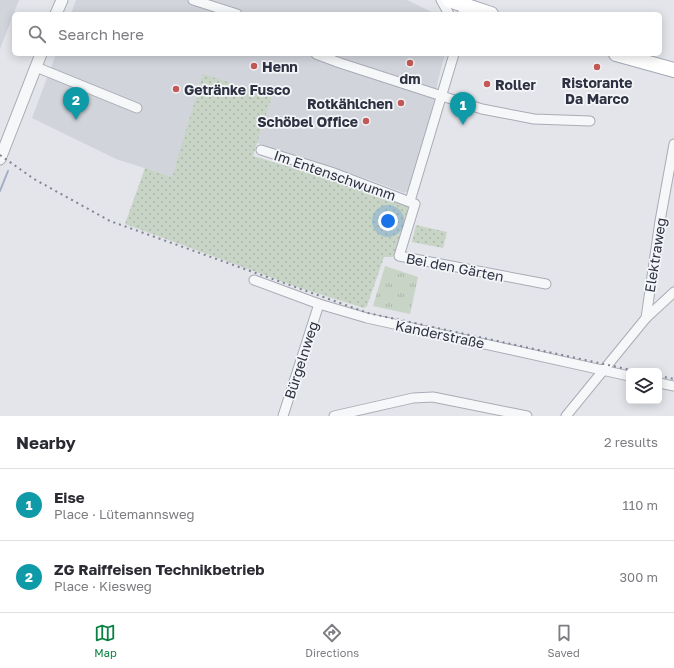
<!DOCTYPE html>
<meta charset="utf-8">
<style>
:root{--surface:#fff;--page:#f2f2f3;--text:#2b2b33;--muted:#7c7c81;--line:#e1e1e2;--accent:#0b8043}
body{margin:0;font-family:"Golos Text",sans-serif;background:var(--page);color:var(--text)}
.controls{position:absolute;right:12px;bottom:12px;display:grid;overflow:hidden;border-radius:6px;box-shadow:0 2px 10px #0003}
.controls button{width:36px;height:36px;display:grid;place-items:center;padding:0;border:0;border-bottom:1px solid var(--line);background:var(--surface);color:var(--text);font:20px sans-serif}
.you{position:absolute;left:388px;top:221px;width:14px;height:14px;margin:-10px;border:3px solid #fff;border-radius:50%;background:#1a73e8;box-shadow:0 0 0 6px #1a73e833}
.badge{display:grid;place-items:center;width:26px;height:26px;border-radius:50%;background:var(--accent);color:#fff;font-size:13px;font-weight:700}
.pin{position:absolute;translate:-50% -33px;filter:drop-shadow(0 1px 2px #0008)}
.pin::after{content:'';position:absolute;top:21px;width:14px;height:12px;background:inherit;clip-path:polygon(0 0,100% 0,50% 100%)}
.list{margin:0;padding:0;list-style:none}
h2{display:flex;justify-content:space-between;align-items:center;height:52px;margin:0;padding:0 16px;font-size:17px}
h2 small{font-size:13px;font-weight:400;color:var(--muted)}
.list li{display:grid;grid-template-columns:26px 1fr auto;gap:12px;align-items:center;box-sizing:border-box;height:72px;padding:0 16px;border-top:1px solid var(--line)}
.list b{display:block;font-size:15px;white-space:nowrap}
.list p{margin:0;font-size:13px;white-space:nowrap;color:var(--muted)}
.list em{font-size:13px;font-style:normal;color:var(--muted)}
.icon{flex:none;width:22px;height:22px;fill:none;stroke:currentColor;stroke-width:2;stroke-linecap:round;stroke-linejoin:round}
.map{position:relative;flex:none;width:674px;height:416px;overflow:hidden}
.search{position:absolute;background:var(--surface);box-shadow:0 2px 10px #0003;left:12px;right:12px;top:12px;height:44px;display:flex;align-items:center;gap:10px;box-sizing:border-box;padding:0 14px;border-radius:6px;color:var(--muted);font-size:15px}
.sheet{height:196px;background:var(--surface)}
nav{display:flex;justify-content:space-around;align-items:center;box-sizing:border-box;height:56px;border-top:1px solid var(--line);background:var(--surface);font-size:11px;color:var(--muted)}
nav a{display:grid;justify-items:center;gap:2px}
nav .on{color:var(--accent)}
.map>svg:first-child{display:block}
.built{fill:#d2d4dc}
.grass{fill:url(#grass-tufts)}
.park{fill:url(#park-dots)}
.lines{fill:none;stroke-linecap:round;stroke-linejoin:round}
.stream{stroke:#a3aec7;stroke-width:2}
.minor-casing{stroke:#a9abb5;stroke-width:11}
.tertiary-casing{stroke:#a9abb5;stroke-width:13}
.primary-casing{stroke:#a4a8b5;stroke-width:16}
.minor{stroke:#f6f7f9;stroke-width:9}
.tertiary{stroke:#f6f7f9;stroke-width:11}
.primary{stroke:#fff;stroke-width:14}
.rail{stroke:#7f8393;stroke-width:2;stroke-dasharray:2 4;stroke-linecap:butt}
.poi-dot{fill:#c35956;stroke:#f4f5f8;stroke-width:1.5}
.labels{text-anchor:middle;dominant-baseline:central;stroke-width:3.5;stroke-linejoin:round;paint-order:stroke}
.poi-label{font-size:14px;font-weight:bold;fill:#2d3141;stroke:#f4f5f8;text-anchor:start}
.street-label{font-size:14px;fill:#2d3141;stroke:#f4f5f8}
</style>
<div class="map">
<svg width="674" height="416" viewBox="0 0 674 416">
<defs>
<pattern id="grass-tufts" width="24" height="20" patternUnits="userSpaceOnUse"><rect width="24" height="20" fill="#c7d4c6"/><path d="M3 7l-1-3M5 7V3M7 7l1-3M15 17l-1-3M17 17v-4M19 17l1-3" fill="none" stroke="#abb6ab"/></pattern>
<pattern id="park-dots" width="8" height="8" patternUnits="userSpaceOnUse"><rect width="8" height="8" fill="#c7d4c6"/><path d="M2 2h.1M6 6h.1" fill="none" stroke="#abb6ab" stroke-width="1.8" stroke-linecap="round"/></pattern>
</defs>
<rect width="100%" height="100%" fill="#e4e5eb"/>
<g class="built">
<polygon points="0,0 19,0 0,49"/>
<polygon points="76,0 407,0 436,14 71,14"/>
<polygon points="56,54 445,54 438,80 433,106 409,190 404,193 373,181 257,143 272,96 185,137 172,177 116,159 32,118"/>
</g>
<polygon class="grass" points="385,266 418,277 410,314 373,306"/>
<g class="park">
<polygon points="203,74 272,96 253,156 389,196 411,206 395,255 392,257 384,257 367,306 364,308 300,288 125,224 145,168 172,177"/>
<polygon points="416,225 447,232 443,248 412,242"/>
</g>
<g class="lines">
<polyline class="stream" points="0,191 8,171"/>
<defs>
<g id="minor">
<polyline points="193,0 237,14"/>
<polyline points="441,0 449,14"/>
<polyline points="462,14 472,8"/>
<polyline points="316,54 340,63 482,109 534,119 590,121"/>
<polyline points="36,67 137,108"/>
<polyline points="261,150 331,172 415,204 399,256 546,284"/>
<polyline points="410,201 454,54"/>
<polyline points="254,280 319,304 367,318 629,376"/>
<polyline points="646,318 660,221 674,144"/>
<polyline points="659,383 674,386"/>
<polyline points="283,416 319,304"/>
<polyline points="334,416 413,398 433,397 527,416"/>
<polyline points="566,416 646,318 674,292"/>
</g>
<g id="tertiary">
<polyline points="56,14 62,0"/>
<polyline points="0,159 41,54"/>
</g>
<g id="primary">
<polyline points="449,0 491,14"/>
<polyline points="616,54 674,70"/>
</g>
</defs>
<use href="#minor" class="minor-casing"/>
<use href="#tertiary" class="tertiary-casing"/>
<use href="#primary" class="primary-casing"/>
<use href="#minor" class="minor"/>
<use href="#tertiary" class="tertiary"/>
<use href="#primary" class="primary"/>
<g class="rail">
<polyline points="0,155 34,179 110,221 368,313 636,371"/>
<polyline points="659,376 674,379"/>
</g>
</g>
<g class="poi-dot">
<circle cx="410" cy="63" r="4"/>
<circle cx="254" cy="66" r="4"/>
<circle cx="597" cy="67" r="4"/>
<circle cx="487" cy="84" r="4"/>
<circle cx="176" cy="89" r="4"/>
<circle cx="401" cy="103" r="4"/>
<circle cx="366" cy="121" r="4"/>
</g>
<g class="labels">
<g class="poi-label">
<text x="262" y="66">Henn</text>
<text x="410" y="78" text-anchor="middle">dm</text>
<text x="597" y="82" text-anchor="middle">Ristorante<tspan x="597" dy="16">Da Marco</tspan></text>
<text x="495" y="84">Roller</text>
<text x="184" y="89">Getränke Fusco</text>
<text x="393" y="103" text-anchor="end">Rotkählchen</text>
<text x="358" y="121" text-anchor="end">Schöbel Office</text>
</g>
<g class="street-label">
<text transform="translate(335 175) rotate(19)">Im Entenschwumm</text>
<text transform="translate(655 255) rotate(-81)">Elektraweg</text>
<text transform="translate(455 267) rotate(11)">Bei den Gärten</text>
<text transform="translate(440 334) rotate(12)">Kanderstraße</text>
<text transform="translate(301 360) rotate(-72)">Bürgelnweg</text>
</g>
</g>
</svg>
<div class="controls">
<button><svg class="icon" aria-label="layers" viewBox="0 0 24 24"><path d="M12 4l9 5-9 5-9-5zM3 14l9 5 9-5"/></svg></button>
</div>
<div class="you"></div>
<div class="pin badge" style="left:463px;top:125px;background:#0f9aa8">1</div>
<div class="pin badge" style="left:76px;top:120px;background:#0f9aa8">2</div>
<div class="search"><svg class="icon" aria-label="search" viewBox="0 0 24 24"><circle cx="10" cy="10" r="6"/><path d="M15 15l6 6"/></svg>Search here</div>
</div>
<section class="sheet">
<h2>Nearby<small>2 results</small></h2>
<ul class="list">
<li><span class="badge" style="background:#0f9aa8">1</span><div><b>Eise</b><p>Place · Lütemannsweg</p></div><em>110 m</em></li>
<li><span class="badge" style="background:#0f9aa8">2</span><div><b>ZG Raiffeisen Technikbetrieb</b><p>Place · Kiesweg</p></div><em>300 m</em></li>
</ul>
</section>
<nav>
<a class="on"><svg class="icon" aria-label="map" viewBox="0 0 24 24"><path d="M3 6l6-2 6 2 6-2v14l-6 2-6-2-6 2zM9 4v14M15 6v14"/></svg>Map</a>
<a><svg class="icon" aria-label="directions" viewBox="0 0 24 24"><path d="M12 3l9 9-9 9-9-9zM9 14v-3h6M13 9l2 2-2 2"/></svg>Directions</a>
<a><svg class="icon" aria-label="saved" viewBox="0 0 24 24"><path d="M7 4h10v16l-5-4-5 4z"/></svg>Saved</a>
</nav>
